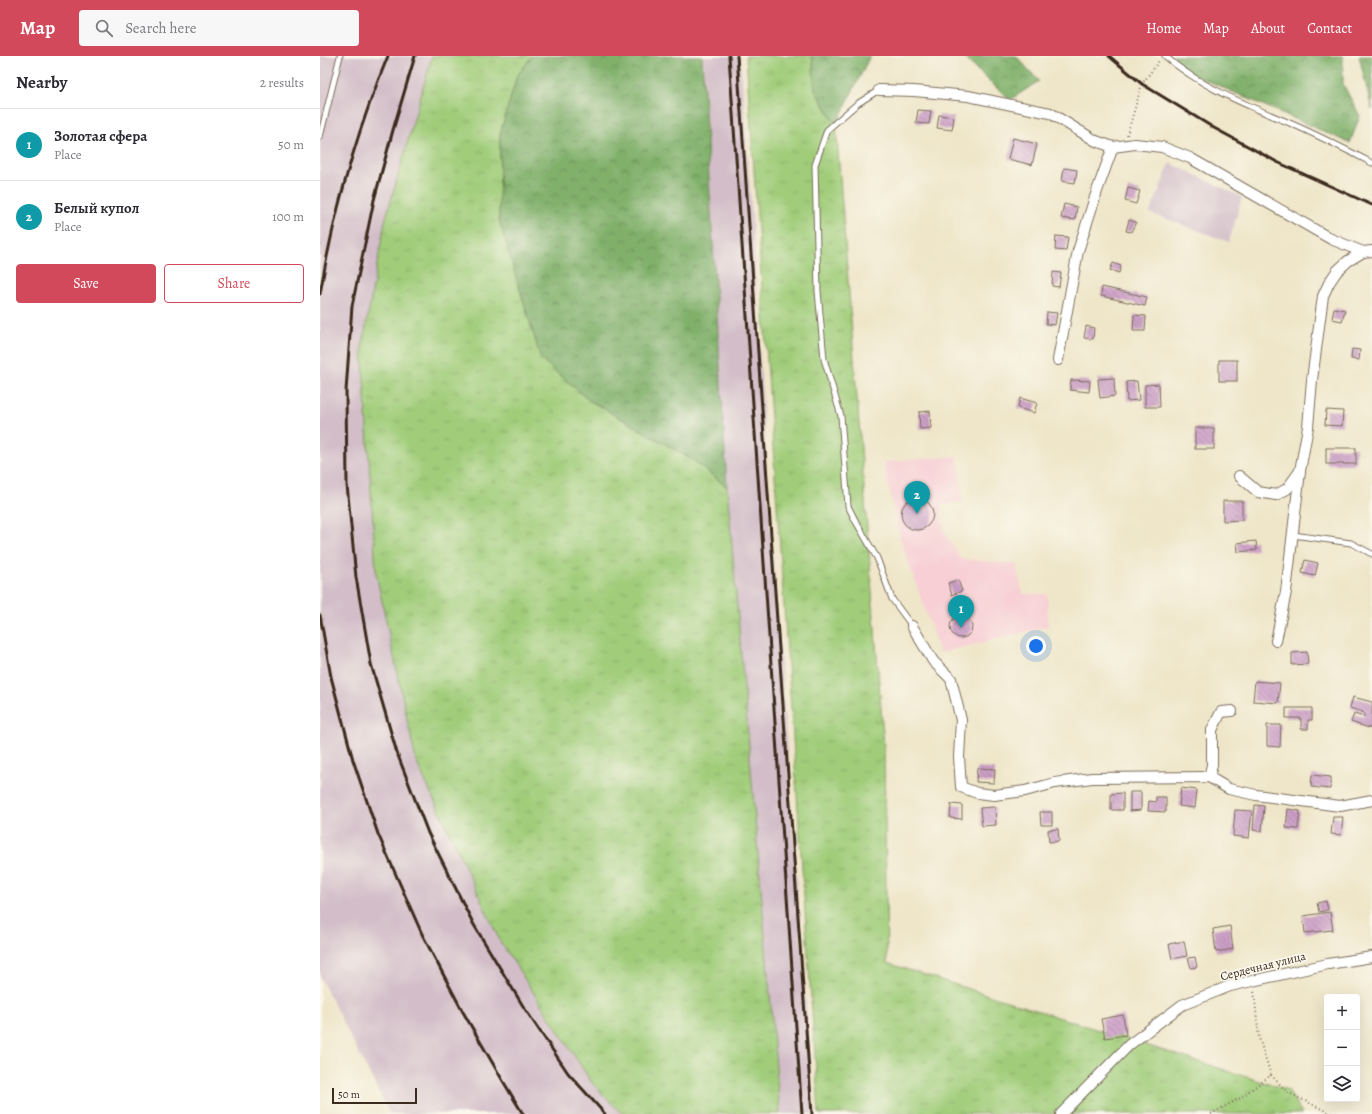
<!DOCTYPE html>
<meta charset="utf-8">
<style>
:root{--surface:#fff;--page:#f7f7f7;--text:#2b2b33;--muted:#7c7c81;--line:#e1e1e2;--accent:#d1495b}
body{margin:0;font-family:Alegreya,serif;background:var(--page);color:var(--text)}
.controls{position:absolute;right:12px;bottom:12px;display:grid;overflow:hidden;border-radius:4px;box-shadow:0 4px 16px #0002}
.controls button{width:36px;height:36px;display:grid;place-items:center;padding:0;border:0;border-bottom:1px solid var(--line);background:var(--surface);color:var(--text);font:20px sans-serif}
.scale{position:absolute;left:12px;bottom:10px;width:85px;box-sizing:border-box;padding-left:4px;border:2px solid #3b2a1e;border-top:0;font-size:11px;line-height:14px;white-space:nowrap;color:#3b2a1e;-webkit-text-stroke:3px #fbf7ec;paint-order:stroke}
.you{position:absolute;left:716px;top:590px;width:14px;height:14px;margin:-10px;border:3px solid #fff;border-radius:50%;background:#1a73e8;box-shadow:0 0 0 6px #1a73e833}
.badge{display:grid;place-items:center;width:26px;height:26px;border-radius:50%;background:var(--accent);color:#fff;font-size:13px;font-weight:700}
.pin{position:absolute;translate:-50% -33px;filter:drop-shadow(0 1px 2px #0008)}
.pin::after{content:'';position:absolute;top:21px;width:14px;height:12px;background:inherit;clip-path:polygon(0 0,100% 0,50% 100%)}
.list{margin:0;padding:0;list-style:none}
h2{display:flex;justify-content:space-between;align-items:center;height:52px;margin:0;padding:0 16px;font-size:17px}
h2 small{font-size:13px;font-weight:400;color:var(--muted)}
.list li{display:grid;grid-template-columns:26px 1fr auto;gap:12px;align-items:center;box-sizing:border-box;height:72px;padding:0 16px;border-top:1px solid var(--line)}
.list b{display:block;font-size:15px;white-space:nowrap}
.list p{margin:0;font-size:13px;white-space:nowrap;color:var(--muted)}
.list em{font-size:13px;font-style:normal;color:var(--muted)}
.actions{display:flex;gap:8px;padding:12px 16px}
.actions a{flex:1;padding:9px 0;border:1px solid var(--accent);border-radius:4px;text-align:center;font-size:14px;color:var(--accent)}
.actions .main{background:var(--accent);color:#fff}
.icon{flex:none;width:22px;height:22px;fill:none;stroke:currentColor;stroke-width:2;stroke-linecap:round;stroke-linejoin:round}
.map{position:relative;flex:none;width:1052px;height:1058px;overflow:hidden}
header{display:flex;align-items:center;gap:24px;box-sizing:border-box;height:56px;padding:0 20px;background:var(--accent);color:#fff}
header strong{font-size:19px}
nav{display:flex;gap:22px;margin-inline-start:auto;font-size:14px}
.search{width:280px;height:36px;background:var(--page);display:flex;align-items:center;gap:10px;box-sizing:border-box;padding:0 14px;border-radius:4px;color:var(--muted);font-size:15px}
main{display:flex}
aside{flex:1;background:var(--surface)}
.map>svg:first-child{display:block}
.built{fill:#f7cfd4}
.industrial{fill:#d2bdc8}
.grass{fill:url(#grass-tufts);stroke:#6e7c4c}
.forest{fill:url(#forest-crowns);stroke:#5e6d44}
.building{fill:url(#building-back-hatch)}
.lines{fill:none;stroke-linecap:round;stroke-linejoin:round}
.service-casing{stroke:#7a6c5a;stroke-width:7}
.minor-casing{stroke:#7a6c5a;stroke-width:12}
.path{stroke:#7a6c5a;stroke-width:2;stroke-dasharray:1 3;stroke-linecap:butt}
.service{stroke:#fff;stroke-width:5}
.minor{stroke:#fff;stroke-width:10}
.rail{stroke:#3b2a1e;stroke-width:3}
.labels{text-anchor:middle;dominant-baseline:central;stroke-width:3.5;stroke-linejoin:round;paint-order:stroke}
.street-label{font-size:12px;fill:#3b2a1e;stroke:#fbf7ec}
</style>
<header>
<strong>Map</strong>
<div class="search"><svg class="icon" aria-label="search" viewBox="0 0 24 24"><circle cx="10" cy="10" r="6"/><path d="M15 15l6 6"/></svg>Search here</div>
<nav><a>Home</a><a>Map</a><a>About</a><a>Contact</a></nav>
</header>
<main>
<aside>
<h2>Nearby<small>2 results</small></h2>
<ul class="list">
<li><span class="badge" style="background:#0f9aa8">1</span><div><b>Золотая сфера</b><p>Place</p></div><em>50 m</em></li>
<li><span class="badge" style="background:#0f9aa8">2</span><div><b>Белый купол</b><p>Place</p></div><em>100 m</em></li>
</ul>
<div class="actions"><a class="main">Save</a><a>Share</a></div>
</aside>
<div class="map">
<svg width="1052" height="1058" viewBox="0 0 1052 1058">
<defs>
<pattern id="grass-tufts" width="24" height="20" patternUnits="userSpaceOnUse"><rect width="24" height="20" fill="#a1cd7a"/><path d="M3 7l-1-3M5 7V3M7 7l1-3M15 17l-1-3M17 17v-4M19 17l1-3" fill="none" stroke="#8cb069"/></pattern>
<pattern id="forest-crowns" width="20" height="18" patternUnits="userSpaceOnUse"><rect width="20" height="18" fill="#80b06a"/><path d="M2 6a3 3 0 1 1 6 0M12 15a3 3 0 1 1 6 0" fill="none" stroke="#6a8f57"/></pattern>
<pattern id="building-back-hatch" width="6" height="6" patternUnits="userSpaceOnUse"><rect width="6" height="6" fill="#cc9fc7"/><path d="M-1 5l2 2M0 0l6 6M5-1l2 2" fill="none" stroke="#a782a1"/></pattern>
</defs>
<rect width="100%" height="100%" fill="#fbf7ec"/>
<filter id="ink" filterUnits="userSpaceOnUse"><feTurbulence type="fractalNoise" baseFrequency=".025" numOctaves="2"/><feDisplacementMap in="SourceGraphic" scale="8" xChannelSelector="R" yChannelSelector="G"/><feConvolveMatrix kernelMatrix="1 2 1 2 8 2 1 2 1" color-interpolation-filters="sRGB"/></filter>
<filter id="wash" filterUnits="userSpaceOnUse"><feTurbulence type="fractalNoise" baseFrequency=".012" numOctaves="4" result="noise"/><feDisplacementMap in="SourceGraphic" scale="16" xChannelSelector="R" yChannelSelector="G"/><feGaussianBlur stdDeviation="0.9" result="paint"/><feColorMatrix in="noise" values="0 0 0 0 0 0 0 0 0 0 0 0 0 0 0 0 0 1.4 0 .05"/><feComposite in="paint" operator="in"/></filter>
<g filter="url(#wash)">
<rect width="100%" height="100%" fill="#efe6c9"/>
<polygon class="built" points="637,400 643,446 620,449 624,476 641,503 696,508 703,538 727,538 728,570 620,597 581,484 563,406"/>
<g class="industrial">
<polygon points="0,0 112,0 65,165 42,292 56,517 96,705 180,885 272,1027 302,1058 70,1058 0,921"/>
<polygon points="383,0 420,0 432,161 447,424 494,1058 460,1058 407,433"/>
<polygon points="850,107 922,141 909,186 830,157"/>
</g>
<g class="grass">
<polygon points="112,0 212,0 197,20 180,78 179,164 221,303 269,344 373,404 407,431 460,1058 302,1058 272,1027 180,885 96,705 56,517 42,292 65,165"/>
<polygon points="426,0 492,0 495,34 516,69 564,691 567,907 968,1034 982,1058 499,1058"/>
</g>
<g class="forest">
<polygon points="212,0 382,0 407,431 373,404 269,344 221,303 179,164 180,78 197,20"/>
<polygon points="492,0 550,0 516,69 495,34"/>
<polygon points="642,0 696,0 719,25 690,44"/>
<polygon points="852,0 1023,0 1023,28 1040,60 1030,87 865,15"/>
<polygon points="1039,0 1052,0 1052,54"/>
</g>
<g id="blocks">
<g class="building">
<polygon points="598,54 611,55 609,68 596,67"/>
<polygon points="619,59 634,61 632,74 617,72"/>
<polygon points="693,82 717,88 712,109 688,103"/>
<polygon points="744,112 757,114 755,127 742,125"/>
<polygon points="808,132 820,135 816,148 805,145"/>
<polygon points="744,148 757,151 755,164 741,162"/>
<polygon points="809,164 816,166 811,176 806,175"/>
<polygon points="736,180 748,181 746,195 735,194"/>
<polygon points="793,207 801,210 799,217 790,214"/>
<polygon points="733,216 741,217 739,231 732,230"/>
<polygon points="782,231 827,241 825,250 781,240"/>
<polygon points="1014,252 1025,254 1022,265 1012,263"/>
<polygon points="727,256 737,257 735,269 726,268"/>
<polygon points="814,259 826,260 825,275 813,275"/>
<polygon points="766,270 774,272 773,283 764,282"/>
<polygon points="1032,293 1040,294 1039,304 1031,303"/>
<rect x="899" y="304" width="18" height="21"/>
<polygon points="794,322 795,340 780,342 778,323"/>
<polygon points="751,324 770,325 769,336 750,334"/>
<polygon points="817,325 819,344 807,345 806,326"/>
<polygon points="839,328 840,351 825,351 825,329"/>
<polygon points="700,342 717,347 714,357 698,352"/>
<polygon points="1006,354 1023,355 1022,370 1005,369"/>
<polygon points="610,355 611,372 600,373 599,356"/>
<rect x="875" y="372" width="19" height="21"/>
<rect x="1006" y="392" width="30" height="16"/>
<circle cx="597" cy="458" r="16"/>
<polygon points="903,445 922,445 922,464 903,465"/>
<polygon points="936,485 937,494 918,496 917,487"/>
<polygon points="985,504 998,507 995,520 982,517"/>
<polygon points="638,524 642,535 632,539 628,527"/>
<circle cx="641" cy="571" r="11"/>
<polygon points="987,596 988,608 972,609 972,597"/>
<polygon points="935,625 960,627 958,647 933,645"/>
<polygon points="1033,641 1052,646 1052,673 1031,666 1034,658 1044,661 1043,656 1030,652"/>
<polygon points="966,652 992,652 992,664 988,664 988,673 981,673 981,662 966,662"/>
<polygon points="947,669 961,669 960,691 947,690"/>
<polygon points="657,712 675,713 674,727 656,726"/>
<polygon points="992,719 1011,721 1010,733 991,731"/>
<polygon points="861,732 877,734 875,752 859,750"/>
<polygon points="810,736 821,736 821,754 810,755"/>
<polygon points="803,737 803,754 791,754 791,738"/>
<polygon points="836,741 846,741 846,756 828,755 829,745 836,746"/>
<polygon points="631,748 642,749 642,763 630,762"/>
<polygon points="935,749 944,750 942,775 933,774"/>
<polygon points="675,751 676,769 662,770 660,752"/>
<polygon points="968,753 980,755 978,773 966,772"/>
<polygon points="915,754 932,755 929,782 913,780"/>
<polygon points="720,756 732,756 732,769 721,769"/>
<polygon points="1013,761 1023,761 1021,779 1011,778"/>
<polygon points="738,773 739,785 729,786 728,774"/>
<polygon points="1006,845 1008,854 999,856 997,847"/>
<polygon points="1010,856 1013,874 985,877 983,860"/>
<polygon points="910,870 913,893 896,896 893,873"/>
<polygon points="864,885 867,900 852,903 849,888"/>
<polygon points="875,901 877,911 871,912 868,902"/>
<polygon points="803,959 806,979 785,982 781,963"/>
</g>
</g>
</g>
<g filter="url(#ink)">
<use href="#blocks" fill-opacity="0" stroke="#7a6c5a" stroke-width="1"/>
<g class="lines">
<defs>
<g id="service">
<path d="M845 0C880 31 929 50 972 68 999 80 1025 93 1052 107"/>
<polyline points="559,34 537,48 507,74 495,109 498,235 504,303 521,360 528,450 535,464 557,502 572,543 592,570"/>
<polyline points="0,81 20,0"/>
<polyline points="973,479 1031,487 1052,498"/>
</g>
<g id="minor">
<polyline points="559,34 594,35 648,40 730,57 776,85 793,91"/>
<polyline points="738,304 758,195 777,135 793,91 815,88 842,91 870,102 1011,183 1043,196"/>
<polyline points="919,420 938,436 956,439 967,433 980,415 988,371 992,324 1003,240 1009,227 1017,215 1028,205 1043,196 1052,195"/>
<polyline points="592,570 613,605 631,623 641,664 639,701 641,731 657,737 674,739 705,735 735,727 772,722 889,721 909,733 936,739 1020,750 1052,744"/>
<polyline points="956,585 966,536 980,415"/>
<polyline points="889,721 892,709 892,674 901,656 912,655"/>
<polyline points="741,1058 809,989 862,949 910,930 1008,908 1052,901"/>
</g>
</defs>
<use href="#service" class="service-casing"/>
<use href="#minor" class="minor-casing"/>
<g class="path">
<polyline points="807,79 822,28 839,5"/>
<polyline points="951,1019 967,1036 1012,1058"/>
<polyline points="891,1058 920,1042 951,1019 939,982 934,935"/>
</g>
<use href="#service" class="service"/>
<use href="#minor" class="minor"/>
<g class="rail">
<polyline points="95,0 73,74 54,144 32,250 26,335 27,429 36,521 51,608 77,697 108,777 154,869 203,950 248,1017 285,1058"/>
<polyline points="409,0 482,1058"/>
<polyline points="417,0 492,1058"/>
<polyline points="789,0 822,28 894,72 957,106 1052,149"/>
<path d="M0 238C14 156 36 77 68 0"/>
<polyline points="0,559 11,621 33,704 58,778 102,878 143,956 183,1025 203,1058"/>
</g>
</g>
</g>
<g class="labels">
<g class="street-label">
<text transform="translate(943 910) rotate(-14)">Сердечная улица</text>
</g>
</g>
</svg>
<div class="controls">
<button>+</button>
<button>−</button>
<button><svg class="icon" aria-label="layers" viewBox="0 0 24 24"><path d="M12 4l9 5-9 5-9-5zM3 14l9 5 9-5"/></svg></button>
</div>
<div class="scale">50 m</div>
<div class="you"></div>
<div class="pin badge" style="left:641px;top:572px;background:#0f9aa8">1</div>
<div class="pin badge" style="left:597px;top:458px;background:#0f9aa8">2</div>
</div>
</main>
